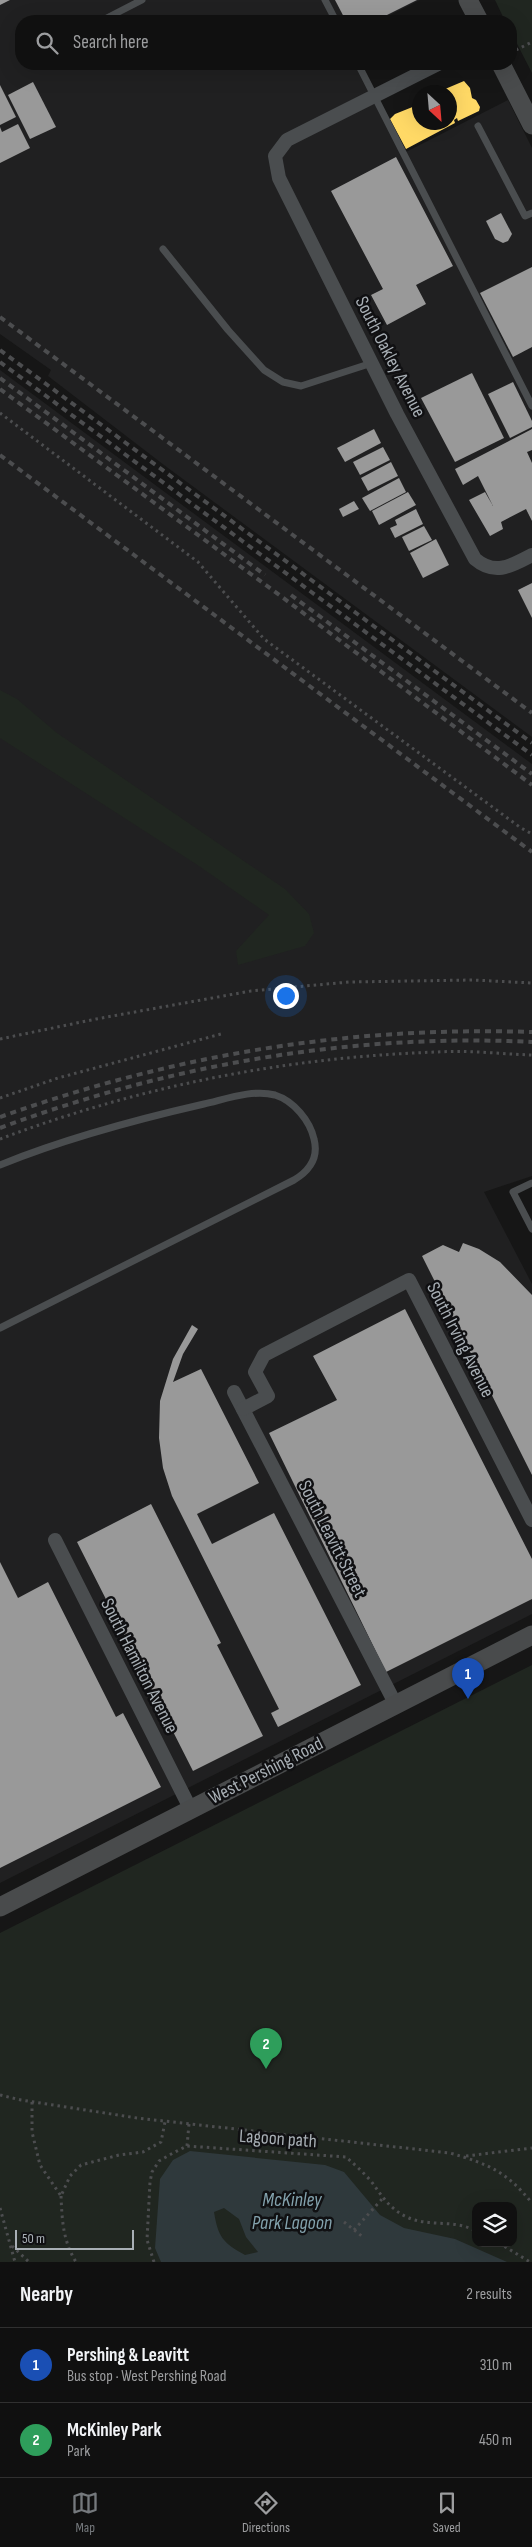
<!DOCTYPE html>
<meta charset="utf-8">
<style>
:root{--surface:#101010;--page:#191919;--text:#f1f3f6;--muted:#9c9d9f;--line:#303030;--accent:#75797d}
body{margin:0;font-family:"Sofia Sans Condensed",sans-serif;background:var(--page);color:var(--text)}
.controls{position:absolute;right:15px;bottom:15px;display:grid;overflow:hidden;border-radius:10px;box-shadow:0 5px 20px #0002}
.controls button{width:45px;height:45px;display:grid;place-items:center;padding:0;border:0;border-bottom:1px solid var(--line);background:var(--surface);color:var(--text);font:25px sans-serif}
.compass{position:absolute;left:412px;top:85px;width:45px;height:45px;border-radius:50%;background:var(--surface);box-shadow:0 5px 20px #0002;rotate:154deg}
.scale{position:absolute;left:15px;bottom:12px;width:119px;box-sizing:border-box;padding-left:5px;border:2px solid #a8afb5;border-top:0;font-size:14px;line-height:18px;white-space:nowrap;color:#a8afb5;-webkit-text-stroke:4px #101012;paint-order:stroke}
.you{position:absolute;left:285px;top:995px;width:18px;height:18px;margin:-12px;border:4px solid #fff;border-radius:50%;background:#1a73e8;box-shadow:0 0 0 8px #1a73e833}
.badge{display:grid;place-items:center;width:32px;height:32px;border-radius:50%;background:var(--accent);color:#fff;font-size:16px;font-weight:700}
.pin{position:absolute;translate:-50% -41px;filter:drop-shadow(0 1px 2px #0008)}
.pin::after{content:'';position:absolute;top:26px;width:18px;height:15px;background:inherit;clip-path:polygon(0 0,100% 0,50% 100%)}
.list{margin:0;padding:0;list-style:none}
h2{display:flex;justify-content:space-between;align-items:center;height:65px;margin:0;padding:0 20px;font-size:21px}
h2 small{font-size:16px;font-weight:400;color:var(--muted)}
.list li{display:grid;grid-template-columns:32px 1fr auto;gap:15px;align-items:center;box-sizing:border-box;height:75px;padding:0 20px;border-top:1px solid var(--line)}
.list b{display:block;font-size:19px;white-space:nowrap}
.list p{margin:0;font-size:16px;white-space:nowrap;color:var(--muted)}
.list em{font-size:16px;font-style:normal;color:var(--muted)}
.icon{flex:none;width:28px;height:28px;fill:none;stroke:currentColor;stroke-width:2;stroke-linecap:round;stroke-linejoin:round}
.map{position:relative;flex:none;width:532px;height:2262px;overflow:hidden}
.search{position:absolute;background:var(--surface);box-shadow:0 5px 20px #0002;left:15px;right:15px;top:15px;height:55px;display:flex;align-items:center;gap:12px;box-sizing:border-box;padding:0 18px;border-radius:20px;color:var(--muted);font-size:19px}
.sheet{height:215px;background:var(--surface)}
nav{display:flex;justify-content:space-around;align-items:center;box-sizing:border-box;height:70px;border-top:1px solid var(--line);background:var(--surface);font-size:14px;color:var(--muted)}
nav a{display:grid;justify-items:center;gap:2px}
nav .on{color:var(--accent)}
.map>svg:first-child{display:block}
.built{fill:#202021}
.green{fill:#202620;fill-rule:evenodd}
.water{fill:#2f393c;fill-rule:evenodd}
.homes{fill:#ffd966}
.industry{fill:#999}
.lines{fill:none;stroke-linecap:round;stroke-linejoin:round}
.path{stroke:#4c4d4f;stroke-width:3;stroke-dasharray:2.5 4;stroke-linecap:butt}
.lane{stroke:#4a4d4f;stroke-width:7}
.street{stroke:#4a4d4f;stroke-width:14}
.secondary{stroke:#494b4c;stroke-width:19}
.rail{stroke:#4c4d4f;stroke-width:4;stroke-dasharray:6 5;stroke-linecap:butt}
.labels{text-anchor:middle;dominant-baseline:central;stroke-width:5;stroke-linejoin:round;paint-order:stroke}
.street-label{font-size:19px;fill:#a8afb5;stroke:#101012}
.water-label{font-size:20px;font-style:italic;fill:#83a2ad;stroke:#101012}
</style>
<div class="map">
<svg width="532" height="2262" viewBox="0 0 532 2262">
<rect width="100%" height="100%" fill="#161616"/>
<g class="built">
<polygon points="0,0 420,0 378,21 21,21 21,64 358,64 404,153 508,100 532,148 532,737 164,465 48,376 51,370 0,334"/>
<polygon points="0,370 532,764 532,1176 484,1192 532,1284 532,1614 0,1883"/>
</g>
<g class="green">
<polygon points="495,0 532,0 532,73 511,32 511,21 505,21"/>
<polygon points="0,690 17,699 57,733 285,889 309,914 314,933 305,946 238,965 236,951 269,915 199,866 0,738"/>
<path d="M532 1665V2262H0V1933ZM476 2206H513V2243H476Z"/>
</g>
<path class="water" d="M190 2151 325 2165 344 2172 380 2215 404 2228 455 2239 507 2262H161L155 2248 160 2179 173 2160ZM224 2208 239 2219 246 2237 258 2252 245 2255C223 2243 218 2237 214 2212Z"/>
<g class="homes">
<polygon points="367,64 380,64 381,65 370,70"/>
<polygon points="464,81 470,88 472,98 476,100 480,107 479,111 458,121 457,118 454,120 455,123 406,149 390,119 395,114 420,104 420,122 450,122 450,92 438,92"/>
</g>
<g class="industry">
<polygon points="0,0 10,0 0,5"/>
<polygon points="335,0 417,0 375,21 346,21"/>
<polygon points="33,82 56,127 30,139 8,95"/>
<polygon points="0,85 16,117 0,125"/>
<polygon points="18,124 30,148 0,163 0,127 2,132"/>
<polygon points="396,157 453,266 416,285 426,304 387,325 371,295 383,289 331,191"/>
<polygon points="501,213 512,234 508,241 503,243 495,239 486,221"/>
<polygon points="532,267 532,347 513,357 480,293"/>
<polygon points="472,373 504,438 455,462 421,398"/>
<polygon points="513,382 532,421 532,427 510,438 488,394"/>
<polygon points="374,429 381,443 345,462 337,448"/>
<polygon points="532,429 532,450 527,452 532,463 532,521 526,509 501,522 503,529 490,536 469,500 485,492 493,506 478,476 463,485 455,469"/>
<polygon points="383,447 390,460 360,475 353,462"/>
<polygon points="391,462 398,476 368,491 361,478"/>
<polygon points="399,478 406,492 370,511 362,498"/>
<polygon points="408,492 416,505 379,525 372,511"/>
<polygon points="354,501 359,509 343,517 339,509"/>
<polygon points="416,509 423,524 395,538 390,528 397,525 395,520"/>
<polygon points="424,526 432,540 409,551 402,537"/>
<polygon points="436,539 449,565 423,578 410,553"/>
<polygon points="532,583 532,618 518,590"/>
<polygon points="463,1243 479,1249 500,1262 532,1295 532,1475 422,1256 443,1245 459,1252"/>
<polygon points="405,1309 532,1559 532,1599 386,1672 269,1433 337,1400 313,1356"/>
<polygon points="192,1325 198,1329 183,1354 173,1382 201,1369 259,1483 197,1514 212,1544 274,1513 361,1685 278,1727 271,1713 279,1709 172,1496 163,1468 159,1438 160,1401 173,1359"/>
<polygon points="151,1504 221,1643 217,1645 263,1736 193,1771 77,1542"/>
<polygon points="0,1562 18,1598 48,1582 116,1717 123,1713 161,1787 0,1868"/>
</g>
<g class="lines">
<g class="path">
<polyline points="516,50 532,42"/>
<polyline points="0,413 198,562 264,639 521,828 532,834"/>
<polyline points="0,1039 96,1019 251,991 349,982 473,980 532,983"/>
<polyline points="0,1098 58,1078 221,1034"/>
<path d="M0 1139C141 1086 287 1057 437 1052 468 1050 501 1054 532 1055"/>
<path d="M0 2095 21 2100 137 2118 450 2153C488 2164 506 2171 532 2203"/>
<polyline points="32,2102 32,2132 40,2165 61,2196 70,2176 81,2165 119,2155 143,2152 161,2142 165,2122"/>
<polyline points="187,2146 189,2124"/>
<polyline points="466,2156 532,2148"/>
<path d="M61 2196C62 2220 63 2241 76 2262"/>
<polyline points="0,2208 15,2262"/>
<polyline points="344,2222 363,2237"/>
<polyline points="354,2230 383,2198"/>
<polyline points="499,2243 530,2262"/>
<polyline points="12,2246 29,2262"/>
<path d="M154 2262 147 2240 150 2182 152 2172 159 2161 173 2153 187 2146 346 2157C354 2164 363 2172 371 2181 382 2196 390 2210 409 2218 431 2227 454 2219 476 2231"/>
</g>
<g class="lane">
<polyline points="325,0 336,21"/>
<polyline points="101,21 142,0"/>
<polyline points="358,64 532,406"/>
<polyline points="478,126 525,216 532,213"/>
<polyline points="163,249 228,330 264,370 283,382 301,386 372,363"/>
<path d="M0 1165C66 1138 134 1120 204 1104 226 1099 253 1089 275 1095 294 1101 310 1121 314 1139 319 1158 309 1171 294 1180L0 1328"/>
<polyline points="532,1183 513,1192 532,1229"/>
</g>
<g class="street">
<path d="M438 64 287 140 275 156 279 178 397 414 475 559C495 576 511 566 532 555"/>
<polyline points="234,1392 396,1705"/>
<polyline points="243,1409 268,1396 255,1372 264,1355 409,1280 532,1520"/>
<polyline points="55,1540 191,1810"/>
</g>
<g class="secondary">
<polyline points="468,0 479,21"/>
<polyline points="501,64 532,125"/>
<polyline points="0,1907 532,1635"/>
</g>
<g class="rail">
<polyline points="0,317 532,713"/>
<polyline points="0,350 532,743"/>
<polyline points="0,362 532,755"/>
<polyline points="0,378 265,575"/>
<polyline points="0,389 282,597 532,785"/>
<polyline points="0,455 532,852"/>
<polyline points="291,595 532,774"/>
<path d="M0 1117C174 1055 347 1026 532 1032"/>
<path d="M0 1128C169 1065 351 1033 532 1042"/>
</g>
</g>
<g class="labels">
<g class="street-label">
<text transform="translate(390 357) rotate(63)">South Oakley Avenue</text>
<text transform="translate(460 1340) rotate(63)">South Irving Avenue</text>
<text transform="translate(332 1539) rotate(63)">South Leavitt Street</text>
<text transform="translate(139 1666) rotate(63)">South Hamilton Avenue</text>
<text transform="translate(266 1771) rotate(-27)">West Pershing Road</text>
<text transform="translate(278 2139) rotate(4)">Lagoon path</text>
</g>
<g class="water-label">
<text x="292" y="2200">McKinley<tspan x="292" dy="23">Park Lagoon</tspan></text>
</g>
</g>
</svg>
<div class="controls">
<button><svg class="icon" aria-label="layers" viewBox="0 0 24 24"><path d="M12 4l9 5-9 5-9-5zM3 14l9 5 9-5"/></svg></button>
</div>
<svg class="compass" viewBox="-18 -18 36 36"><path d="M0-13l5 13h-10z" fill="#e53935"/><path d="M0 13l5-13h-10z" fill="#9c9d9f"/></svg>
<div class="scale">50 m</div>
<div class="you"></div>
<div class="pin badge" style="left:468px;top:1699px;background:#1a4fb4">1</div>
<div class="pin badge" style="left:266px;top:2069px;background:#2e9e5b">2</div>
<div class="search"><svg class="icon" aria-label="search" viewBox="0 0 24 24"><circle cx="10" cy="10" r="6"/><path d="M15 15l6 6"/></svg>Search here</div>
</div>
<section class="sheet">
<h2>Nearby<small>2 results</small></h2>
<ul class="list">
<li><span class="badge" style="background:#1a4fb4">1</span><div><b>Pershing &amp; Leavitt</b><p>Bus stop · West Pershing Road</p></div><em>310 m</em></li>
<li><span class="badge" style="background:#2e9e5b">2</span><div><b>McKinley Park</b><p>Park</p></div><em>450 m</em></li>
</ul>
</section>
<nav>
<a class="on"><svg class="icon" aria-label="map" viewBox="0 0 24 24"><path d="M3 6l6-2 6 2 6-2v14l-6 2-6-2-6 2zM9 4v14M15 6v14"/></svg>Map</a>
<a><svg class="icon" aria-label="directions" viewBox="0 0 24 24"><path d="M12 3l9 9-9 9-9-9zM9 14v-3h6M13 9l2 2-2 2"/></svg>Directions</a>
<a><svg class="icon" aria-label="saved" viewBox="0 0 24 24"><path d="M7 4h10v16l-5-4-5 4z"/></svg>Saved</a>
</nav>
